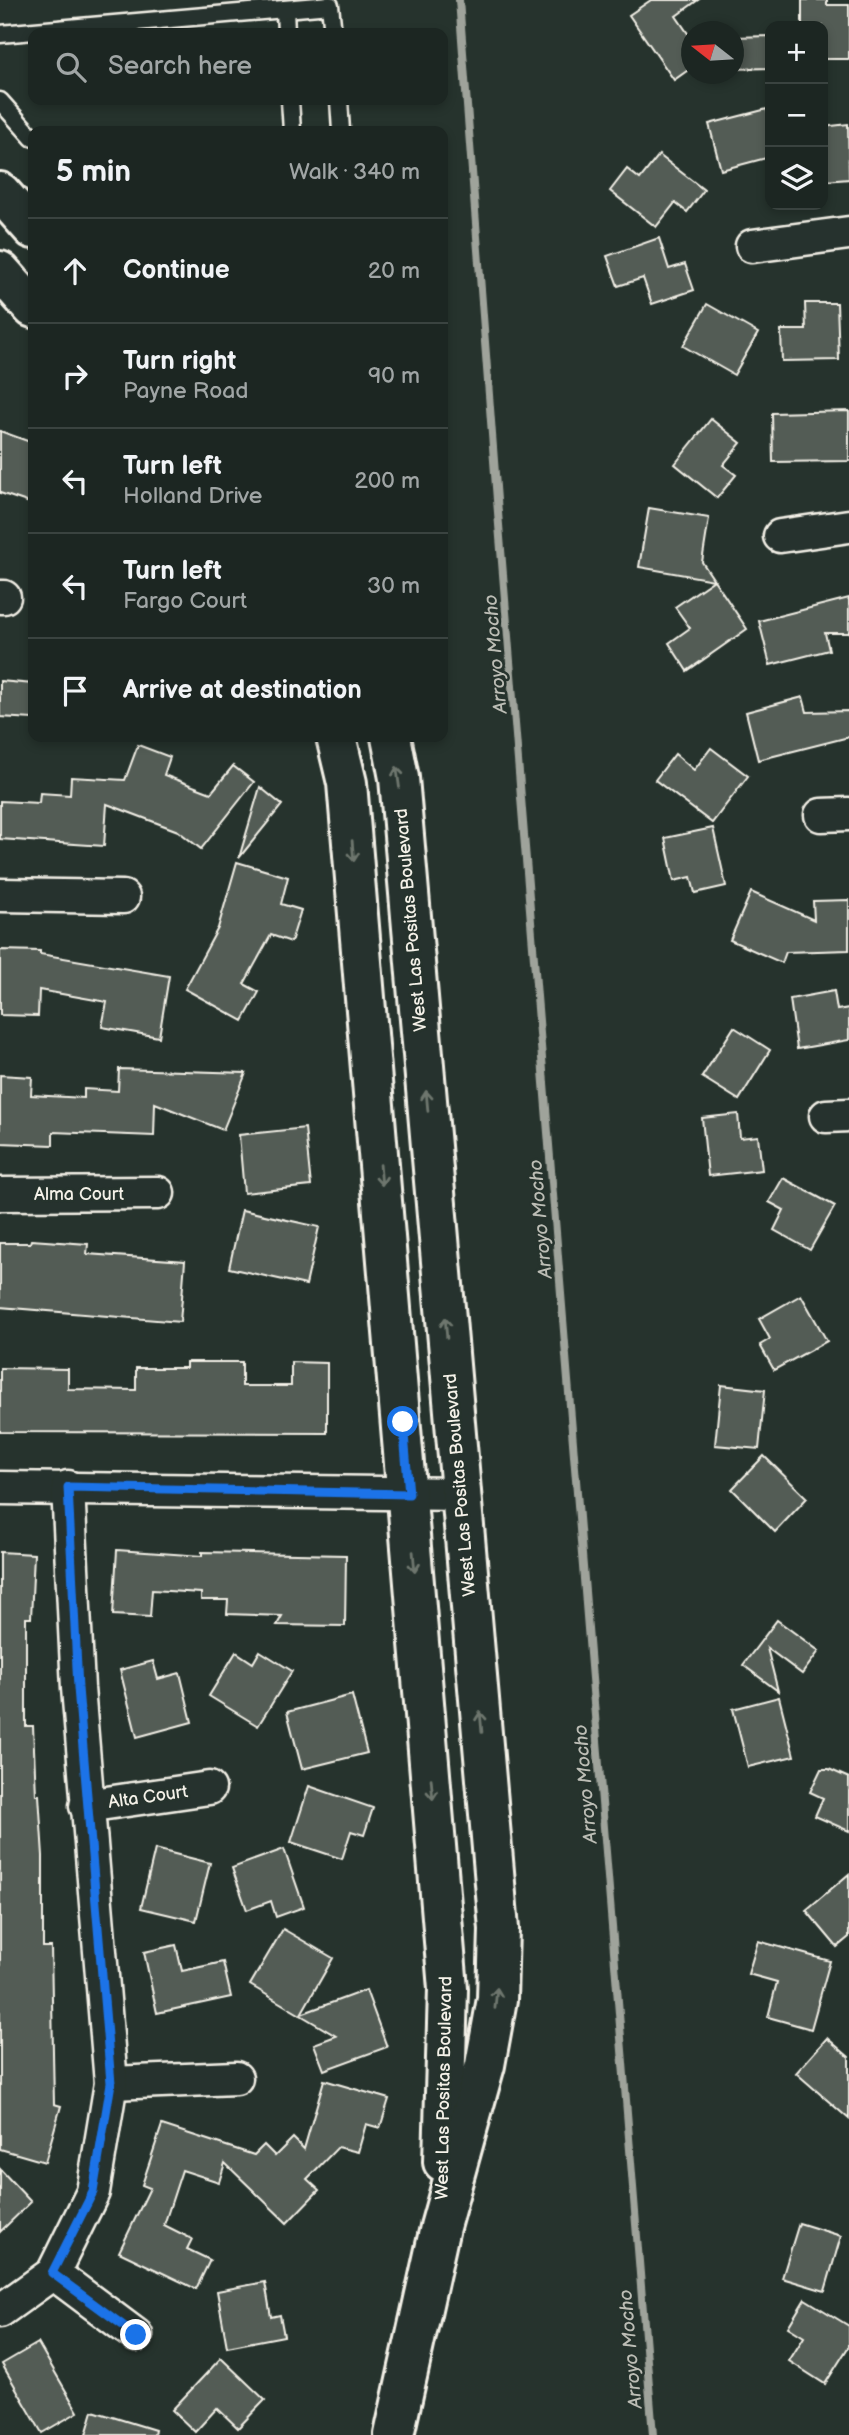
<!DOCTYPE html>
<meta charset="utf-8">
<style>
:root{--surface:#1c2622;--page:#252e2a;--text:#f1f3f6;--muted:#a0a5a5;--line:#3a4340}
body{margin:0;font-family:"Balsamiq Sans",sans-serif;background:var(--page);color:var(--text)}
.controls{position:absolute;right:21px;top:21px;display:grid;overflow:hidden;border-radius:14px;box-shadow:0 4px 10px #0003}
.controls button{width:63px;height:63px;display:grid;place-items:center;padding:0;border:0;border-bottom:2px solid var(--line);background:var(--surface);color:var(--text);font:35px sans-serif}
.compass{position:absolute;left:681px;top:21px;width:63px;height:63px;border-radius:50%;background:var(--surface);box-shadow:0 4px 10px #0003;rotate:287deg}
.stop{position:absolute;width:21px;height:21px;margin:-16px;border:5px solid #1a73e8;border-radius:50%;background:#fff}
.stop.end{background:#1a73e8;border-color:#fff;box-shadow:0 2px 7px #0008}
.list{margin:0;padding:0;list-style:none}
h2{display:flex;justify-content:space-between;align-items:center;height:91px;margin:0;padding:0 28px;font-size:30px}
h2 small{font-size:23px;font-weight:400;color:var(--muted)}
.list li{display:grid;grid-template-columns:46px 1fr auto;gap:21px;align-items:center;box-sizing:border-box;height:105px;padding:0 28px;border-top:2px solid var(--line)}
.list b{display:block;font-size:26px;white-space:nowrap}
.list p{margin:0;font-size:23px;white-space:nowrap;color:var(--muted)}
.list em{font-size:23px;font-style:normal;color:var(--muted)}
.icon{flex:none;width:38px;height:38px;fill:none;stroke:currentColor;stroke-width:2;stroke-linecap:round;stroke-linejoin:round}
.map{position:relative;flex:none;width:849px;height:2435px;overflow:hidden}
.search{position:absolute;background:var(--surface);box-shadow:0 4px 10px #0003;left:28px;top:28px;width:420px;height:77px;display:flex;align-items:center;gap:18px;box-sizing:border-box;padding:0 24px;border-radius:14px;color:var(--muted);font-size:26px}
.panel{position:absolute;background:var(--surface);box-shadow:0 4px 10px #0003;left:28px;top:126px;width:420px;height:616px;border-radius:14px}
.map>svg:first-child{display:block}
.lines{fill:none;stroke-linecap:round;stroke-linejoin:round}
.stream{stroke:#9fa39b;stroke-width:8}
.building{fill:#525c55;stroke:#f4f1e8;stroke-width:2}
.service-casing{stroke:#f4f1e8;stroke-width:21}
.minor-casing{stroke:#f4f1e8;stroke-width:37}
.secondary-casing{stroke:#f4f1e8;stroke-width:44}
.service{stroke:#26332d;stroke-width:16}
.minor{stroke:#26332d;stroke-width:32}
.secondary{stroke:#26332d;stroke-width:38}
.oneway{stroke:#6e766e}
.route{stroke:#1a73e8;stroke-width:9}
.labels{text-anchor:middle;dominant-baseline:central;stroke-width:5;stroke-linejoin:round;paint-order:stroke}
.street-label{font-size:18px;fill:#f4f1e8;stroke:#26332d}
.water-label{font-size:19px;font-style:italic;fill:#bcbdb5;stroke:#26332d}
</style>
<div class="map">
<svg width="849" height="2435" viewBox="0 0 849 2435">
<rect width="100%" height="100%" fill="#26332d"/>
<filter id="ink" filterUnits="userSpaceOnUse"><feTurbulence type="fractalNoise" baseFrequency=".0143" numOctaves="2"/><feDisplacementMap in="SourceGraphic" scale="14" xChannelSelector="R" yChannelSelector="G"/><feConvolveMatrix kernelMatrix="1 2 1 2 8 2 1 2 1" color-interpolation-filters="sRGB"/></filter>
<g filter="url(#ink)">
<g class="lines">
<polyline class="stream" points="459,0 497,500 653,2435"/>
</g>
<g class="building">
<polygon points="651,0 698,0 676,16 691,38 684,46 691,58 691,68 674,80 629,15"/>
<polygon points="802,0 827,0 827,5 849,5 849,59 823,59 823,26 802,26"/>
<polygon points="770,36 770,68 733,69 733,37"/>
<polygon points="767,109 770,124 770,157 721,170 709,124"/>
<polygon points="848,124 849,179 825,181 823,127"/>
<polygon points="659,155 704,190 687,212 675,203 656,227 610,191 627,169 640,179"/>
<polygon points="659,238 669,269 685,264 694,290 652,304 643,278 618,286 607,256"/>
<polygon points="805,303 837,303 839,360 782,361 781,330 806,330"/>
<polygon points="707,304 758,333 734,375 683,346"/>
<polygon points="849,411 849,461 773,462 772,413"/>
<polygon points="711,419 741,443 723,465 736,475 717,498 675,464"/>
<polygon points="0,431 33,443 33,504 0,493"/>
<polygon points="649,508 709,518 702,562 747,629 687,671 669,643 690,628 675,607 714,580 639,567"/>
<polygon points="849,598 849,633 825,633 829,650 770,665 759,621"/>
<polygon points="0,681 33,684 33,719 0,717"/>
<polygon points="803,697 807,712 849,711 849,737 758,760 746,712"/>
<polygon points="138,745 170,757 164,775 211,793 233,766 254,782 201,849 178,831 107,804 104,846 0,839 0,801 39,803 40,793 70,795 71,777 125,780"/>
<polygon points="711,748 748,776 712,823 655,780 675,754 694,770"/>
<polygon points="260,787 282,805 239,858"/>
<polygon points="713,828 726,886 695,893 691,877 674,881 665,838"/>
<polygon points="237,862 288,877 281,904 301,910 291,942 271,935 244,984 259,992 243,1021 185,989 218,928"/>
<polygon points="751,892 814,920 813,901 849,900 849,950 786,952 782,963 730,940"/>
<polygon points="0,950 40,951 40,954 169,976 159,1037 102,1027 107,1002 39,990 38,1016 0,1015"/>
<polygon points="834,991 837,1010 849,1008 849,1040 797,1049 790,999"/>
<polygon points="734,1027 770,1050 739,1100 702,1077"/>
<polygon points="119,1069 246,1073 223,1130 155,1103 154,1136 53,1132 53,1145 0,1143 0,1075 32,1077 31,1095 84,1098 84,1089 118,1091"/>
<polygon points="738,1114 740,1138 758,1136 762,1170 708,1176 702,1118"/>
<polygon points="305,1128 311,1186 244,1193 239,1135"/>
<polygon points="783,1178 835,1206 810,1250 774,1230 784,1210 769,1202"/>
<polygon points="242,1210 319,1227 306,1285 229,1268"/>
<polygon points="31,1240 88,1244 87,1254 185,1261 180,1322 0,1307 0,1243 30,1243"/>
<polygon points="801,1295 827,1341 774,1370 760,1345 770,1339 759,1319"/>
<polygon points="186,1362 242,1362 242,1386 291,1386 291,1362 327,1363 327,1433 0,1432 0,1368 68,1369 68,1389 136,1390 136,1368 186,1368"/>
<polygon points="721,1385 765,1390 759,1449 715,1445"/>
<polygon points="764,1456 807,1498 775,1532 732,1489"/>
<polygon points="117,1550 202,1556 202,1552 346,1555 345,1626 277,1625 282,1616 227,1614 228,1600 201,1600 201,1593 152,1590 150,1617 113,1615"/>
<polygon points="0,1552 34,1554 31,1618 26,1618 26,1726 33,1726 36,1795 39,1795 43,1856 43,1947 51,1947 54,2104 61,2106 45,2162 0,2149"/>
<polygon points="777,1620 819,1651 802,1674 767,1648 778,1691 743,1665"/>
<polygon points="260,1651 292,1671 258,1726 209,1696 236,1652 253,1663"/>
<polygon points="153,1661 158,1679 180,1673 192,1722 137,1737 120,1670"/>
<polygon points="352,1695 367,1753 302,1769 287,1712"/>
<polygon points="779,1697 794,1756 748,1767 733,1709"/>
<polygon points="821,1769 829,1769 849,1778 849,1831 815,1816 823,1798 810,1792"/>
<polygon points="309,1786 373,1808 364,1835 351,1831 342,1859 291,1842"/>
<polygon points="155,1849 210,1863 196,1921 141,1908"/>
<polygon points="284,1849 304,1907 276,1917 271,1901 247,1910 232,1868"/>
<polygon points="849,1874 849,1937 837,1947 806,1910"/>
<polygon points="283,1929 333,1958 301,2014 366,1990 387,2047 324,2070 314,2044 336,2036 250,1985"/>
<polygon points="758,1941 830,1961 811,2029 768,2017 777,1982 748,1974"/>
<polygon points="176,1945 182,1971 223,1962 231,1997 157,2013 144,1952"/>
<polygon points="827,2038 849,2057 849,2119 796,2073"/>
<polygon points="324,2080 389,2099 380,2128 366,2124 358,2152 338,2147 307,2179 319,2190 287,2223 225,2163 219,2182 182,2170 164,2225 192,2239 187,2249 210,2260 196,2289 119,2252 150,2188 142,2185 162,2125 254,2155 264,2145 275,2156 293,2138 304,2149"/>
<polygon points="0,2169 31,2202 0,2232"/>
<polygon points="799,2223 841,2236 825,2291 782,2278"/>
<polygon points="265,2282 271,2317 280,2315 284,2336 227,2347 217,2291"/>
<polygon points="805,2299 849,2326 849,2346 825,2384 789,2361 804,2337 788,2327"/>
<polygon points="38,2343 78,2412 42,2433 2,2364"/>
<polygon points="221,2358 265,2400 238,2428 217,2408 195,2432 172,2410"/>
<polygon points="93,2411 155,2430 154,2435 86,2435"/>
</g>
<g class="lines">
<defs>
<g id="service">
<polyline points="285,9 286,33"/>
<polyline points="0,34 330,5 333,33"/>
<polyline points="290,100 292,131"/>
<polyline points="339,100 341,131"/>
<polyline points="0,101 33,138"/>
</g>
<g id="minor">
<polyline points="752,246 849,233"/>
<polyline points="780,536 849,526"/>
<polyline points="0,597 4,597"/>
<polyline points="821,815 849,814"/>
<polyline points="0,895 123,897"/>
<polyline points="826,1116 849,1115"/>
<polyline points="0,1194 158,1193"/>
<polyline points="0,1488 461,1494"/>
<polyline points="86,1806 209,1788"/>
<polyline points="111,2083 236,2078"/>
<polyline points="53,2273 136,2335"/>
<polyline points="0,2311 53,2273 93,2192 111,2083 78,1688 68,1487"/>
</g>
<g id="secondary">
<polyline points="0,192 33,229"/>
<polyline points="0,271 33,308"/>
<polyline points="336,737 347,783 448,1989 443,2162"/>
<polyline points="391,737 399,778 499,1929 497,1999 485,2065 440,2227 394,2435"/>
</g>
</defs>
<use href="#service" class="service-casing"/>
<use href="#minor" class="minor-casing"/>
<use href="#secondary" class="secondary-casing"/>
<use href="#service" class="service"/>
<use href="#minor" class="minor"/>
<use href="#secondary" class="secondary"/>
</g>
<defs><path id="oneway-shaft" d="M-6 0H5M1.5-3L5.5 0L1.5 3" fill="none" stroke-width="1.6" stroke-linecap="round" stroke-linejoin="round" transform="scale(1.75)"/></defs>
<g class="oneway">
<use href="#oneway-shaft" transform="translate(398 777) rotate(-98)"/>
<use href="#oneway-shaft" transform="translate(353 851) rotate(85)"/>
<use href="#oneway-shaft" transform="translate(427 1101) rotate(-95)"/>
<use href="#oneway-shaft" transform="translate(381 1175) rotate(85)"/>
<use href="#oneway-shaft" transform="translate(446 1328) rotate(-95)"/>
<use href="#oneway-shaft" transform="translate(414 1562) rotate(85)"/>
<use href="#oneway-shaft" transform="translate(481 1722) rotate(-95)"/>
<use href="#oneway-shaft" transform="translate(432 1789) rotate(85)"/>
<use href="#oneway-shaft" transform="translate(496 1998) rotate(-84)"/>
</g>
</g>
<g class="lines" filter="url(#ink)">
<polyline class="route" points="136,2335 52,2273 93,2192 111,2083 78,1688 68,1487 409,1494 403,1422"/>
</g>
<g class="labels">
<g class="street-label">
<text transform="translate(411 920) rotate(-95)">West Las Positas Boulevard</text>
<text x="79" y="1194">Alma Court</text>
<text transform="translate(460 1485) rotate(-95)">West Las Positas Boulevard</text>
<text transform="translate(148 1797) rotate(-8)">Alta Court</text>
<text transform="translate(444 2088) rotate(-89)">West Las Positas Boulevard</text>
</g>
<g class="water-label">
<text transform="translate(496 654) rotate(-95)">Arroyo Mocho</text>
<text transform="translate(541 1219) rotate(-95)">Arroyo Mocho</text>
<text transform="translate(586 1784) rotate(-95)">Arroyo Mocho</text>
<text transform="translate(631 2349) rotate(-95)">Arroyo Mocho</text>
</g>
</g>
</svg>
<div class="controls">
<button>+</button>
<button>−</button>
<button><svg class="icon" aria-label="layers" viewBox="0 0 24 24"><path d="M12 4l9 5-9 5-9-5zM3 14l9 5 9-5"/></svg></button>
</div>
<svg class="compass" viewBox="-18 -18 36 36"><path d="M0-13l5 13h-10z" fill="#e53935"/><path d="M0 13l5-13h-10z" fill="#a0a5a5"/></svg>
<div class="stop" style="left:403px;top:1422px"></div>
<div class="stop end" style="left:136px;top:2335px"></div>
<div class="search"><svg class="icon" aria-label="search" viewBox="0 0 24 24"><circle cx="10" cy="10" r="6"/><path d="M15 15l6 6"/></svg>Search here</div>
<section class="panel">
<h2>5 min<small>Walk · 340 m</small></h2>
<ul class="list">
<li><svg class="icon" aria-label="ahead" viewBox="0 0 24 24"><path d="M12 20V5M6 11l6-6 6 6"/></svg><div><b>Continue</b></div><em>20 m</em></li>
<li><svg class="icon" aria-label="right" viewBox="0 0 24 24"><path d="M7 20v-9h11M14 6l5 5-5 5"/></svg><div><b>Turn right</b><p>Payne Road</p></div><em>90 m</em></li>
<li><svg class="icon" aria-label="left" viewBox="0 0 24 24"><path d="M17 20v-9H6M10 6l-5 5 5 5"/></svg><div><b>Turn left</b><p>Holland Drive</p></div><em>200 m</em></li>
<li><svg class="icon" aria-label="left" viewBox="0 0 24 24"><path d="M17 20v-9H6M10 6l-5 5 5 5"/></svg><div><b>Turn left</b><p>Fargo Court</p></div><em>30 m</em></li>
<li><svg class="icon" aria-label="arrive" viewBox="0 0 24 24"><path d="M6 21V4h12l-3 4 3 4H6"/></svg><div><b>Arrive at destination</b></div></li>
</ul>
</section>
</div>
